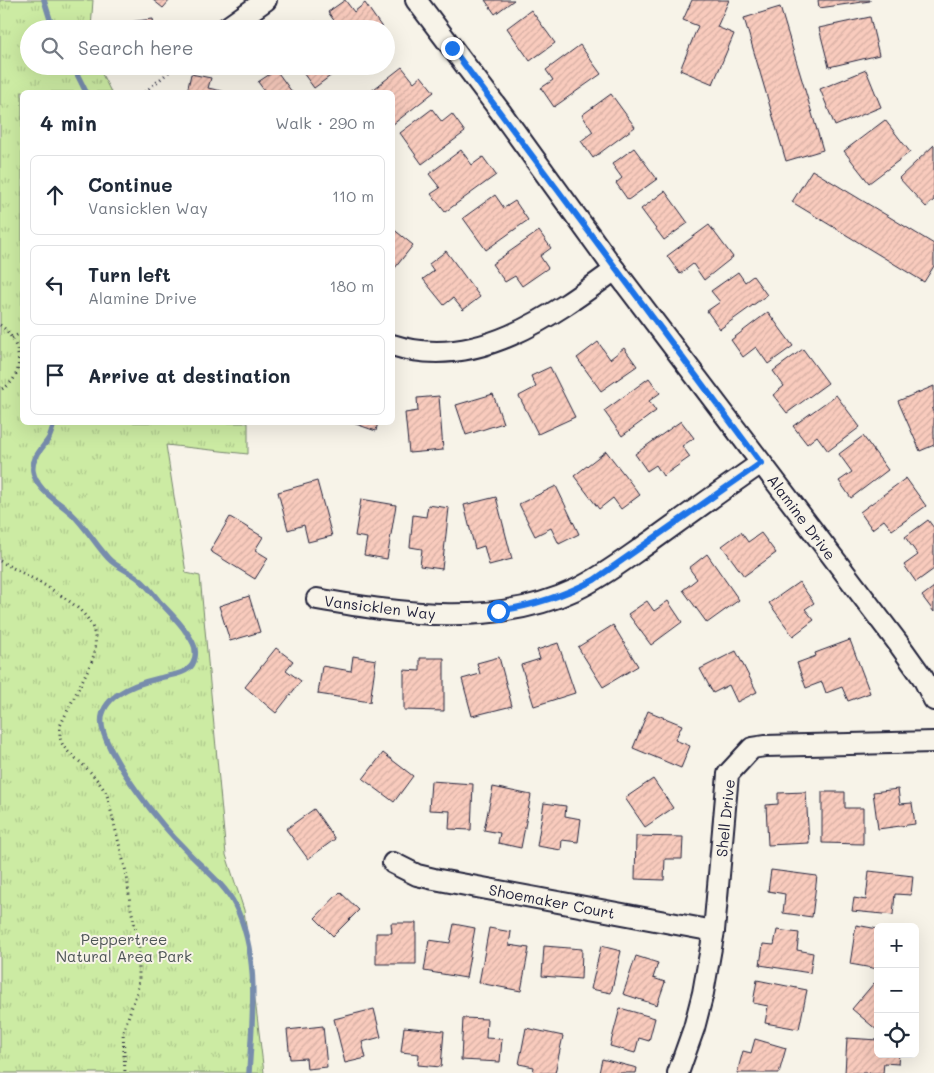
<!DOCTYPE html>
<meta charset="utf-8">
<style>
:root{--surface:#fff;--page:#f6f6f7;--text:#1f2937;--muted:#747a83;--line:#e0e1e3}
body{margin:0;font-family:Mali,sans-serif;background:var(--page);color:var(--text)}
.controls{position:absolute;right:15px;bottom:15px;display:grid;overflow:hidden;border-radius:8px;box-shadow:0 5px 20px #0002}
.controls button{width:45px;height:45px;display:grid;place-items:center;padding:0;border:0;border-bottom:1px solid var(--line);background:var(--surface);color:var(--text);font:25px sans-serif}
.stop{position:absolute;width:15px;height:15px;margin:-11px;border:4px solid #1a73e8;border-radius:50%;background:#fff}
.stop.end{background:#1a73e8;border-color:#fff;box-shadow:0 1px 5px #0008}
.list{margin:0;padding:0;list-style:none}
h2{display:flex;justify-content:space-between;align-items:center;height:65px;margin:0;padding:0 20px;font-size:21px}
h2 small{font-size:16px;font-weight:400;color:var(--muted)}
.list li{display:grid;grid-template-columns:32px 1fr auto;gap:15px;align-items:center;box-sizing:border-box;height:80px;margin:0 10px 10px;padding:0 10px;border:1px solid var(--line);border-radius:8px}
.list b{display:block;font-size:19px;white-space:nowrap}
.list p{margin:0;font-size:16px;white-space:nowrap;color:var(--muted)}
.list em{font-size:16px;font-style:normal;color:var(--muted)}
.icon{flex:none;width:28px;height:28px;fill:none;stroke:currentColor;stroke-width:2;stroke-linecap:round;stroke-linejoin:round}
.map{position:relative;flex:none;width:934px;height:1073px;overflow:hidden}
.search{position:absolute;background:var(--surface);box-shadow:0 5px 20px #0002;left:20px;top:20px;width:375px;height:55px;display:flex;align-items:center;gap:12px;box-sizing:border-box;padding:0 18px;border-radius:28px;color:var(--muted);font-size:19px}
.panel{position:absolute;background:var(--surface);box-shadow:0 5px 20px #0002;left:20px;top:90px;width:375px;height:335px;border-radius:8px}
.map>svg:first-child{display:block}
.park{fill:url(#park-tufts);stroke:#77866f}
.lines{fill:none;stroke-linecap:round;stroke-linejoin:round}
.stream{stroke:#778cac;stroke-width:5.5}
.building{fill:url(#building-hatch);stroke:#22223b}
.street-casing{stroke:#22223b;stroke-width:24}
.path{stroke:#22223b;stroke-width:3;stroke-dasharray:1 4;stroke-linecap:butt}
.street{stroke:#f7f3e8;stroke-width:20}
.route{stroke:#1a73e8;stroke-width:6}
.labels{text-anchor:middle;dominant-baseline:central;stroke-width:4;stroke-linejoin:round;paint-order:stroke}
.street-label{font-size:15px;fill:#22223b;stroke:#f7f3e8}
.park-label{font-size:15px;fill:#4c5455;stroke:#f7f3e8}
</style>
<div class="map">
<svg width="934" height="1073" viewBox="0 0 934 1073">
<defs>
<pattern id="park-tufts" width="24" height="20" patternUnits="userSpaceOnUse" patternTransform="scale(1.25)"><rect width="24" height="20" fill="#cceba3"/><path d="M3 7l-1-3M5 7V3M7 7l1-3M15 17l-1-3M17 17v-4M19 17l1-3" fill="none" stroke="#afc98d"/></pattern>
<pattern id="building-hatch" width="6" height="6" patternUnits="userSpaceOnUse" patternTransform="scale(1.25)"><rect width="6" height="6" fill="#f9cbbd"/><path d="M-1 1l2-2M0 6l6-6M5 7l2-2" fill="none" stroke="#d5aea3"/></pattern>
</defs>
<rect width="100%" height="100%" fill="#f7f3e8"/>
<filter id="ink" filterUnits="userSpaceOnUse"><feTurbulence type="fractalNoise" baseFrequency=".02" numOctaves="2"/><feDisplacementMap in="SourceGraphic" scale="10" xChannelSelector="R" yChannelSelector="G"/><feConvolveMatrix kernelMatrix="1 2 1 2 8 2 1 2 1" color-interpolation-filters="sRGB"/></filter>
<g filter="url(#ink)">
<polygon class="park" points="0,0 93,0 91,29 29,29 29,66 98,66 111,92 22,92 22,422 248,423 248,454 166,445 186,573 200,576 226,855 244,910 264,1073 0,1073"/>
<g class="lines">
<g class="stream">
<polyline points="44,0 53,29"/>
<polyline points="73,66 86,92"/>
<path d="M54 422C53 428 51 433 49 438 43 448 31 458 33 471 36 490 58 501 71 513 86 527 95 544 108 558 117 568 130 571 139 579 147 585 153 594 159 601 171 614 185 627 193 643 197 650 196 664 188 669 181 675 169 675 160 678 134 684 91 698 104 734 116 768 159 823 185 849 201 867 224 883 235 905 261 958 252 1017 249 1073"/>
</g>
</g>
<g class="building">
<polygon points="153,0 170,0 163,8"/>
<polygon points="345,0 354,12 365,3 383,29 340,29 328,12"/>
<polygon points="485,0 514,0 495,14"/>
<polygon points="692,0 729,0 717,27 734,34 713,84 680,70 698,26 683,20"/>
<polygon points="818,0 870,0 870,1 819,8"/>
<polygon points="780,7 823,150 786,161 744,18"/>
<polygon points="531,10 555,43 530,61 507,28"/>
<polygon points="870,17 879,55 829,67 819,28"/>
<polygon points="153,19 155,29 114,29 113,24"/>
<polygon points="316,21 321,29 306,29"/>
<polygon points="580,45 601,74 554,107 541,88 553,80 546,70"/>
<polygon points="298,66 344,66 314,88"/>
<polygon points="402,67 414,82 421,76 434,92 392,125 392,92 370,92"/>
<polygon points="276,70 292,92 261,92 264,90 258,82"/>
<polygon points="866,70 881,107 835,126 820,89"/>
<polygon points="191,74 211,78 208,88 226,92 187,92"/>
<polygon points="611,94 635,127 593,158 581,141 593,132 582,115"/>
<polygon points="432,109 442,122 452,114 465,132 422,164 400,133"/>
<polygon points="885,120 910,152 869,183 844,151"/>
<polygon points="934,145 934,200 926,207 899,178"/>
<polygon points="634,148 657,179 628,200 616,183 622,178 612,164"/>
<polygon points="461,150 472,165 483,157 496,175 445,212 431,194 440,188 429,174"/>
<polygon points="812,170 934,244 934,266 924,282 792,202"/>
<polygon points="665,191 688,223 664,240 641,209"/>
<polygon points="495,195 504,208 515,201 528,220 486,250 463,218"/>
<polygon points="709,225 733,257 704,280 693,264 680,274 667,256"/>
<polygon points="392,228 413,245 395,268 392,266"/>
<polygon points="539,231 551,248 540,256 548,268 522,286 515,276 505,282 492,264"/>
<polygon points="446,251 480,297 463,310 453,298 444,305 423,279 434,271 429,264"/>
<polygon points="738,272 745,282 753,276 767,295 720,329 707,311 720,302 711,291"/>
<polygon points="768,312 793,346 768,364 756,347 743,357 731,340"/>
<polygon points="598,342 610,359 624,348 637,366 601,391 577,358"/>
<polygon points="803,349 828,383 787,413 773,395 784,386 773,371"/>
<polygon points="550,367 575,417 538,434 519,396 536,387 531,376"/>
<polygon points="649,378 660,393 649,401 656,411 622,436 604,411"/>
<polygon points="934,386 934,408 932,409 934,415 934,445 920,451 898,401"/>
<polygon points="493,394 503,423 466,435 456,405"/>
<polygon points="836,395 860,427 828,451 817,436 807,444 793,426"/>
<polygon points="439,396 443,450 409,453 405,413 418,411 417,398"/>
<polygon points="681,421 694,438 682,446 690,457 663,476 656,465 647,471 635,454"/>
<polygon points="350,422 378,422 376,431"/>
<polygon points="863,436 888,470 851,498 839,481 852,472 839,454"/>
<polygon points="606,451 640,495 621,509 613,498 599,509 574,476"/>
<polygon points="906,478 926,506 892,530 884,520 872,529 860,512"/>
<polygon points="317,481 332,536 308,542 304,525 288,530 278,492"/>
<polygon points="556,486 579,534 559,544 551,528 535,536 519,504"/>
<polygon points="496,497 512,559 489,565 484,546 475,549 464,505"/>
<polygon points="361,499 396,505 387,559 364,555 367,538 355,536"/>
<polygon points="428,505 449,508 442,569 420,566 422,549 410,547 413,515 426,517"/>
<polygon points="230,517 263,537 255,550 268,558 255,579 210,551"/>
<polygon points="928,520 934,528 934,569 916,582 904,565 918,555 905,537"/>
<polygon points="741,532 748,542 761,533 776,553 744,576 722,546"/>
<polygon points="707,554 739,600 707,623 683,590 697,579 689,568"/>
<polygon points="799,582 814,603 805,609 814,620 793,636 769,603"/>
<polygon points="934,587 934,612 922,596"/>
<polygon points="249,596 260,632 230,641 219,606"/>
<polygon points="647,601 654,611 668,601 682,622 651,645 628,614"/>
<polygon points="613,625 638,666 603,687 578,647"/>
<polygon points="850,640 870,693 848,701 842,687 826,693 822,682 806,688 797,663 816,656 815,653"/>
<polygon points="558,643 575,693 534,706 521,665 540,659 537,650"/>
<polygon points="276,648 293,661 286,670 301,681 276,713 245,687"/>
<polygon points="736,651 757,692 737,702 729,685 713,693 700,669"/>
<polygon points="353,656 376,660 370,702 318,694 322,666 351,671"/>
<polygon points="499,657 512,706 472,716 462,679 480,674 477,663"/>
<polygon points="420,658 444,658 444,711 404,710 404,670 420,671"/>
<polygon points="648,711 682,725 675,740 690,746 681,768 633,748"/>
<polygon points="383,753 413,776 394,802 363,779"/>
<polygon points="653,779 673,808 645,827 625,798"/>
<polygon points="431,781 473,784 471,830 449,829 450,811 429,810"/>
<polygon points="493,787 531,795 521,848 498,843 500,833 484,830"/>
<polygon points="898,789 900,804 912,803 915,824 878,829 873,792"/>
<polygon points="806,792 809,843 768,845 766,805 778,804 778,793"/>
<polygon points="822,792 845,792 845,808 863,808 863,844 822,843"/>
<polygon points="544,803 566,806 565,816 581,819 578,842 562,840 561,850 537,846"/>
<polygon points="314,809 335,839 308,859 286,829"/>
<polygon points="636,836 683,837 682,859 665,859 664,880 635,879"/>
<polygon points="771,870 817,876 812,917 783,913 785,894 768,891"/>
<polygon points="869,871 913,876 911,895 895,894 893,915 852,911 854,898 866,900"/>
<polygon points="340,892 359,910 333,936 315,918"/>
<polygon points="391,923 416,923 416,964 376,964 376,933 392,933"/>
<polygon points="454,924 475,928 466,978 424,971 429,940 450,943"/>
<polygon points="856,925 878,929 878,969 850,964"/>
<polygon points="489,928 511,932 509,945 529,948 521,991 479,983"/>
<polygon points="777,930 799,933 797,950 813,953 810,973 760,965 763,944 774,945"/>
<polygon points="544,946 582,949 581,979 542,976"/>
<polygon points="601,946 621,951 611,993 591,989"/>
<polygon points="636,956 658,963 653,978 665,982 657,1005 623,994"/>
<polygon points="757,980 807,990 799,1029 765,1023 768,1006 753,1003"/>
<polygon points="874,983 878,986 878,1031 852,1009"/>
<polygon points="620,1008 655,1018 649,1041 639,1038 635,1053 610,1046"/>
<polygon points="374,1009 381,1037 362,1042 366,1058 345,1063 334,1019"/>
<polygon points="463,1018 487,1019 486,1038 502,1039 500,1062 461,1060"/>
<polygon points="323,1026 327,1067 307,1069 306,1058 290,1059 287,1030"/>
<polygon points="404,1027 444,1031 441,1067 418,1065 419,1054 401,1052"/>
<polygon points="526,1028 563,1036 555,1073 533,1073 534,1067 519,1064"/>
<polygon points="847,1038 878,1040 878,1054 899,1054 898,1064 884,1063 883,1073 845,1073"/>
<polygon points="755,1039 786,1048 779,1073 737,1073 743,1051 751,1053"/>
<polygon points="602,1059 637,1068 636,1073 599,1073"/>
</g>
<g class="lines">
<defs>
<g id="street">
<polyline points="416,0 500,111 615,270 898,643 923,678 934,700"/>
<polyline points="225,29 266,0"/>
<path d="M392 345C476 372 552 316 615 270"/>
<path d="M317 599C403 614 495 628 577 589 604 576 628 557 653 540 689 514 725 488 761 463"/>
<polyline points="393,863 417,875 434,879 714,931"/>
<polyline points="678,1073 694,1028 703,993 714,931 728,774 752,748 765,746 934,742"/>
</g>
</defs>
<use href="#street" class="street-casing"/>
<g class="path">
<polyline points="145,92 176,66"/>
<path d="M0 325C15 335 24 360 15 376 12 383 6 387 0 390"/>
<polyline points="12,338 22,332"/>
<path d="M0 561C18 571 37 580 54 591 82 609 104 625 92 661L60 726C60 733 59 739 63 745 67 752 74 757 80 762 91 772 100 782 107 795L127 876 130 904 139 945V980L137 992 123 1032 125 1073"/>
</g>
<use href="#street" class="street"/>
</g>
</g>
<g class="lines" filter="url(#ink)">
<path class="route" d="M452 48 761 463 594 580C563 596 532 606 498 611"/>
</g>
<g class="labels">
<g class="street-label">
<text transform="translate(802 517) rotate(53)">Alamine Drive</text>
<text transform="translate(380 607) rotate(7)">Vansicklen Way</text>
<text transform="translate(725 818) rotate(-84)">Shell Drive</text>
<text transform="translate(552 901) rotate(11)">Shoemaker Court</text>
</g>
<g class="park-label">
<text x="124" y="939">Peppertree<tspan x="124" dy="17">Natural Area Park</tspan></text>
</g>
</g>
</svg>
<div class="controls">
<button>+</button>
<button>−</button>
<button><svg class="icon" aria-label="locate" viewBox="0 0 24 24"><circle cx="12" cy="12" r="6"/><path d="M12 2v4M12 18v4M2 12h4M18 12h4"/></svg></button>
</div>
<div class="stop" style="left:498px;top:611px"></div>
<div class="stop end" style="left:452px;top:48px"></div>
<div class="search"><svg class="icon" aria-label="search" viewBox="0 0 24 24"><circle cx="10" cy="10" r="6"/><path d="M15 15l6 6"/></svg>Search here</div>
<section class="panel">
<h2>4 min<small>Walk · 290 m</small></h2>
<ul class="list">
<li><svg class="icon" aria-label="ahead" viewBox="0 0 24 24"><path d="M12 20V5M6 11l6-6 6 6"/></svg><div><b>Continue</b><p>Vansicklen Way</p></div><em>110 m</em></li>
<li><svg class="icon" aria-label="left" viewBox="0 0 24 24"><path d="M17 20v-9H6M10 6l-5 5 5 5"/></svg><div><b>Turn left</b><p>Alamine Drive</p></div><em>180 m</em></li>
<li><svg class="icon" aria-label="arrive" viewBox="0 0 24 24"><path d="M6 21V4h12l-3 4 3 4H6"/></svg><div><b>Arrive at destination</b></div></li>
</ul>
</section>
</div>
